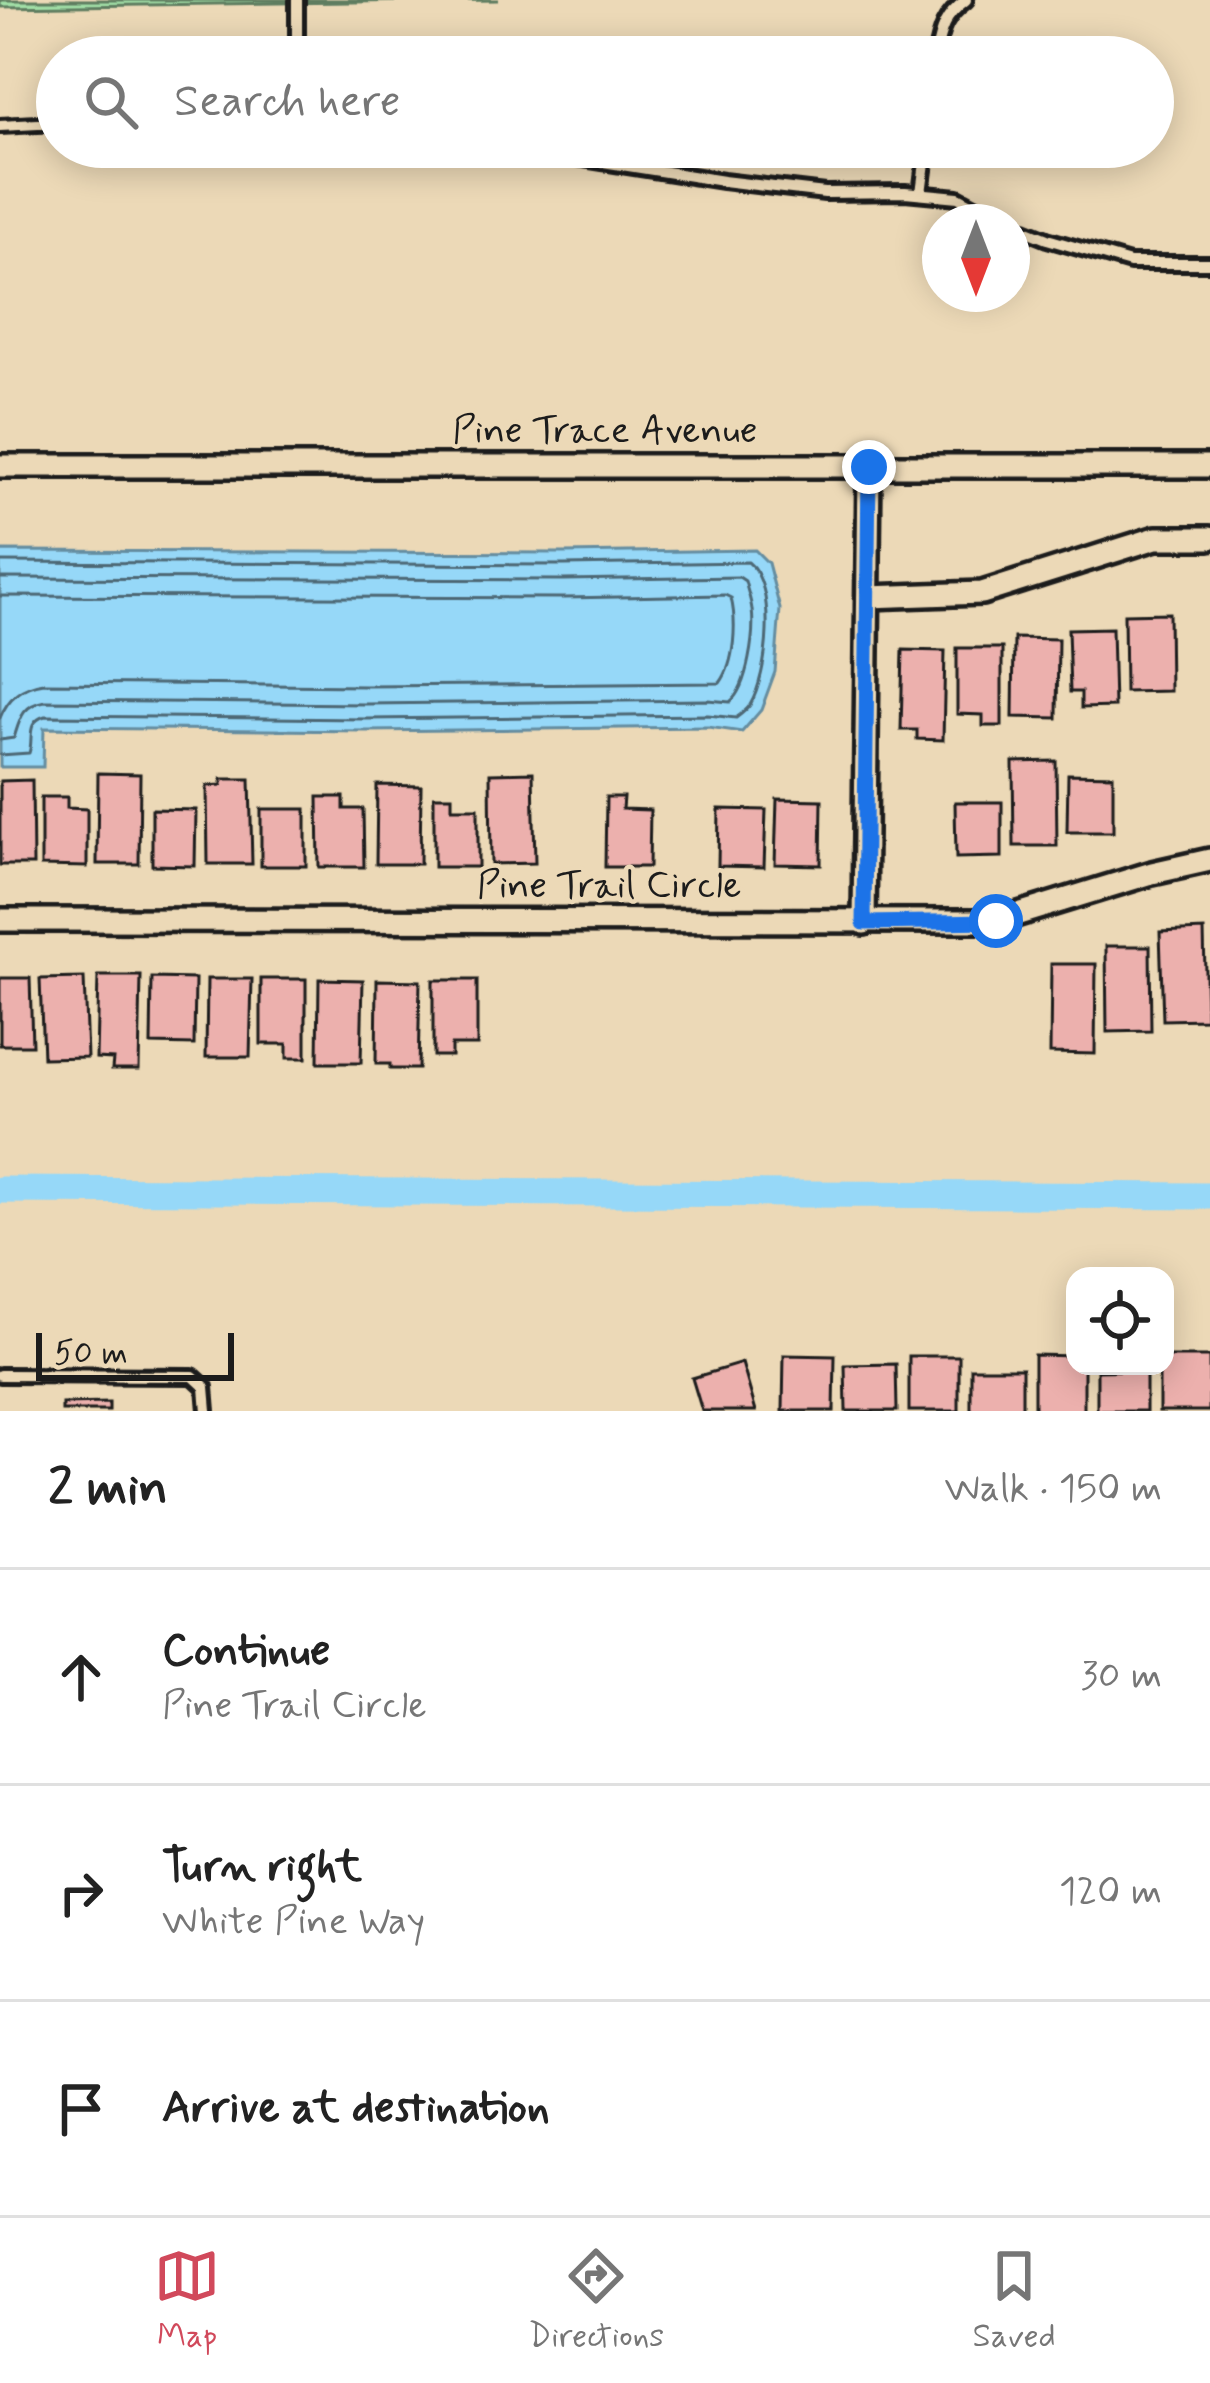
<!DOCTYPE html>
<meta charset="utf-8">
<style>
:root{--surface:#fff;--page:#f6f6f6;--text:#222;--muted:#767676;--line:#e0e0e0;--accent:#d1495b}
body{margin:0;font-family:Mynerve,sans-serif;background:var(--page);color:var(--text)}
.controls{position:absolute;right:36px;bottom:36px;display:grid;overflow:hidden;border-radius:24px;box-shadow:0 6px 30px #0003}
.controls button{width:108px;height:108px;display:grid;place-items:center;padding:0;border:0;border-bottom:3px solid var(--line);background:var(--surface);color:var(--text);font:60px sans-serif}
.compass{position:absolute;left:922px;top:204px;width:108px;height:108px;border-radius:50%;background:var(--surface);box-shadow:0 6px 30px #0003;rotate:180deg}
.scale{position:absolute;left:36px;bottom:30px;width:198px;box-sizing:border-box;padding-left:12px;border:6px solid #1c1c1c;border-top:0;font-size:33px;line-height:42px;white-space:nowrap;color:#1c1c1c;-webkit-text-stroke:9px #ecd9b7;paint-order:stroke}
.stop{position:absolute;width:36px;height:36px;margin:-27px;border:9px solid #1a73e8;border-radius:50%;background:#fff}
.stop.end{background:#1a73e8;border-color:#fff;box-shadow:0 3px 12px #0008}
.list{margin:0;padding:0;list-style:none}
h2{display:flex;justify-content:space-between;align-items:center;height:156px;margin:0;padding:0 48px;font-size:51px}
h2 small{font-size:39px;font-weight:400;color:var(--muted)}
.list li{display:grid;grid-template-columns:78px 1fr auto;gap:36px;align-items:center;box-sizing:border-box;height:216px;padding:0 48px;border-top:3px solid var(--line)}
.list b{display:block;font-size:45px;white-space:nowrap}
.list p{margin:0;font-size:39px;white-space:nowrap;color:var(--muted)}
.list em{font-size:39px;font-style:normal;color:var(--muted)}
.icon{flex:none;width:66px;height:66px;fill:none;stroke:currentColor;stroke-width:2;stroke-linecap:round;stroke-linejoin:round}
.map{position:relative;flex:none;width:1210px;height:1411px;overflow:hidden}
.search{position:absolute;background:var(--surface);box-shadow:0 6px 30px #0003;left:36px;right:36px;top:36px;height:132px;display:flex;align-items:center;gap:30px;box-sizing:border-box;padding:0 42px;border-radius:66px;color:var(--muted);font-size:45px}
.sheet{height:804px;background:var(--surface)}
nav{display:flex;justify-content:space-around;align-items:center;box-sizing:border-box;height:168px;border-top:3px solid var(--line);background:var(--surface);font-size:33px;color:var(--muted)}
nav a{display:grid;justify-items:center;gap:6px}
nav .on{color:var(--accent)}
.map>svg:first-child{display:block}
.green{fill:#a1dea6;stroke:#5e7d61;stroke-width:3}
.water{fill:#96d8f8;stroke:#658da0;stroke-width:3}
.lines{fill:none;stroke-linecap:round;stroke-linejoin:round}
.shore{stroke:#4d6774;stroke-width:3}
.canal{stroke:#96d8f8;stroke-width:27}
.building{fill:#ecb0ad;stroke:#1c1c1c;stroke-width:3}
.lane-casing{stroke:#1c1c1c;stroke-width:20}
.street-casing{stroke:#1c1c1c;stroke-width:30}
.lane{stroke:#ecd9b7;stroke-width:10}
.street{stroke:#ecd9b7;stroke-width:21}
.route{stroke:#1a73e8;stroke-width:15}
.labels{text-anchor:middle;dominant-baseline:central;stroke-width:9;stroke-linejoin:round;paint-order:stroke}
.street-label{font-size:39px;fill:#1c1c1c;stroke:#ecd9b7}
</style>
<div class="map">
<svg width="1210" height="1411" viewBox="0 0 1210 1411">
<rect width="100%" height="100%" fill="#ecd9b7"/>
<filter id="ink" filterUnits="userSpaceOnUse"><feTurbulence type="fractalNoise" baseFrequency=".00833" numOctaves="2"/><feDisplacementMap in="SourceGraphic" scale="24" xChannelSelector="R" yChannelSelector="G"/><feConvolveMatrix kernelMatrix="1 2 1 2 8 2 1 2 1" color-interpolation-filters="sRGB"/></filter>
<g filter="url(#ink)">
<polygon class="green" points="0,0 499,0 0,7"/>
<polygon class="water" points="755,550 768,563 780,609 775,672 761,710 742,732 708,727 366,731 44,728 43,767 0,767 0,551 564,553"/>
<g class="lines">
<g class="shore">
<path d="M0 562 564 565 748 562C778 585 768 675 750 705 747 710 740 715 736 718L708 715 366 719 45 716C25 722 34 739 29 753L0 755"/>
<path d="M0 578 564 580 739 577 745 581C747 590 751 600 752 610 755 633 748 687 730 702L708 700 366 704 45 701C22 705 20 719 14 738L0 740"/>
<path d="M0 596 564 598 725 595 731 598C737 623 735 663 720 683L366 686 44 683C22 686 8 697 0 718"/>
</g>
<polyline class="canal" points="0,1190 1210,1196"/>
</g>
<g class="building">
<polygon points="1169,613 1170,691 1125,692 1124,614"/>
<polygon points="1112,628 1114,707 1081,708 1081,692 1070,692 1068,629"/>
<polygon points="1014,638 1058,639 1057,718 1013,717"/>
<polygon points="957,648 1002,648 1002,726 983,726 983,715 957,714"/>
<polygon points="903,650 945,651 943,740 917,739 917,730 901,730"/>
<polygon points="1056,761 1057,846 1014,846 1013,762"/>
<polygon points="533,772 535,863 491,864 490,773"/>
<polygon points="98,773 140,774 139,864 97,864"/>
<polygon points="1068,774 1113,775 1113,832 1067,832"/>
<polygon points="222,779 250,779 252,864 208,864 207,786 222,785"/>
<polygon points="32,780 33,865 0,865 0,781"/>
<polygon points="377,785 421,786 420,864 376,864"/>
<polygon points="434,796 452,796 452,808 478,808 478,867 434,867"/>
<polygon points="41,797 67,797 67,808 87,809 87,867 41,866"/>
<polygon points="318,797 344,797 344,809 363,809 364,867 319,867"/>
<polygon points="606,797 623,797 622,809 650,810 649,867 605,867"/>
<polygon points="777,799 822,800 821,865 775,864"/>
<polygon points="955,802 1002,802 1002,857 956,858"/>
<polygon points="152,809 196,810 195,866 152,865"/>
<rect x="261" y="809" width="45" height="57"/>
<polygon points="719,809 766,810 764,867 718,866"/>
<polygon points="1204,930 1206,1019 1163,1020 1160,932"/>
<polygon points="1106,946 1150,946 1151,1031 1107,1032"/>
<polygon points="1051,964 1096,964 1095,1054 1050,1053"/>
<polygon points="98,976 141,976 139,1069 112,1069 113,1059 96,1058"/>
<polygon points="0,978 30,978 32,1045 0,1045"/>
<polygon points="84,978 87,1057 43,1058 40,979"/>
<polygon points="152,978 195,979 194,1045 151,1044"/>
<polygon points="207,979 252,979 250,1057 206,1057"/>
<polygon points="261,979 306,979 306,1058 287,1058 287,1044 261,1044"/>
<polygon points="319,979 363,980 361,1063 318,1063"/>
<polygon points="377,980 420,981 418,1069 390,1069 390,1064 376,1064"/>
<polygon points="433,980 477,980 477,1045 451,1045 451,1056 433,1056"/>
<polygon points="784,1355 835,1356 834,1411 783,1411"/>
<polygon points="1034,1355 1075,1356 1075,1366 1084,1366 1084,1411 1034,1411"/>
<rect x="909" y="1356" width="50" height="55"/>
<polygon points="1165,1357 1209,1357 1209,1411 1159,1411 1159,1366 1165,1366"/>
<polygon points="742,1363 756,1411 702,1411 692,1378"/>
<polygon points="896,1364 897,1411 846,1411 845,1365"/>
<rect x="971" y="1368" width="51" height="43"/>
<polygon points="1146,1370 1146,1411 1097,1411 1097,1371"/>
<polygon points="109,1403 109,1411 62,1411 62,1404"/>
</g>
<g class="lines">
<defs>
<g id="lane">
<polyline points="297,57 297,0"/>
<path d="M935 57C940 31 944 16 966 0"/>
<polyline points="0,126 57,123"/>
<polyline points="508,147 723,181 825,193 905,192 958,197 1005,222"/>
<polyline points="921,193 927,147"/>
<polyline points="1012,225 1047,239 1130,263 1210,263"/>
<polyline points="0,1375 193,1376 205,1387 207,1411"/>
</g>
<g id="street">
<polyline points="0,466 1210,466"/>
<polyline points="868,597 982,593 1156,538 1210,538"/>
<polyline points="0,920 996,921 1152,873 1210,860"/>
<polyline points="864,923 869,467"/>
</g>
</defs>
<use href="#lane" class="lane-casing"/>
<use href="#street" class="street-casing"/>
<use href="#lane" class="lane"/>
<use href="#street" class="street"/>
</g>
</g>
<g class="lines" filter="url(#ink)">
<polyline class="route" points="869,467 864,923 996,921"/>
</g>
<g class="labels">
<g class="street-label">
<text x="605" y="431">Pine Trace Avenue</text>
<text x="609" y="886">Pine Trail Circle</text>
</g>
</g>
</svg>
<div class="controls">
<button><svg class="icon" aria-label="locate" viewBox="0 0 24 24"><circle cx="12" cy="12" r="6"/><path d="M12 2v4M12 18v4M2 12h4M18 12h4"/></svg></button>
</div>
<svg class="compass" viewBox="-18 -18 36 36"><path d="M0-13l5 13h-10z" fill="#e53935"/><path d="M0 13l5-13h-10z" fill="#767676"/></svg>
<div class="scale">50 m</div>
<div class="stop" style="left:996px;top:921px"></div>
<div class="stop end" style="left:869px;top:467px"></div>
<div class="search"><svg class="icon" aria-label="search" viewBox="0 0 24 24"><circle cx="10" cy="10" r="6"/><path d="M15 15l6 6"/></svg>Search here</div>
</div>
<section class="sheet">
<h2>2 min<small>Walk · 150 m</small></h2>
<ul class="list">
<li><svg class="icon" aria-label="ahead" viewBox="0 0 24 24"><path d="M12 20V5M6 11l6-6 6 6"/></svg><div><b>Continue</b><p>Pine Trail Circle</p></div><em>30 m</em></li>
<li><svg class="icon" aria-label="right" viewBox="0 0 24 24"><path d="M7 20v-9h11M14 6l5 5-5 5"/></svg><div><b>Turn right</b><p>White Pine Way</p></div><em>120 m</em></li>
<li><svg class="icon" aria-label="arrive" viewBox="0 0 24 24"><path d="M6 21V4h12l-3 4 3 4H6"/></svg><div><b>Arrive at destination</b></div></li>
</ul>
</section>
<nav>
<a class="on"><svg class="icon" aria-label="map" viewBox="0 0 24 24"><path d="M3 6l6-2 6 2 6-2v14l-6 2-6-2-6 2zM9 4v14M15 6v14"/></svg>Map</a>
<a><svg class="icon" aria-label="directions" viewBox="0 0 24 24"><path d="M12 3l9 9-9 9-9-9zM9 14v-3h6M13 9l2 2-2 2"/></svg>Directions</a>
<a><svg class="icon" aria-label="saved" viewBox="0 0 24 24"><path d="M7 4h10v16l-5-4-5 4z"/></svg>Saved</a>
</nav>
